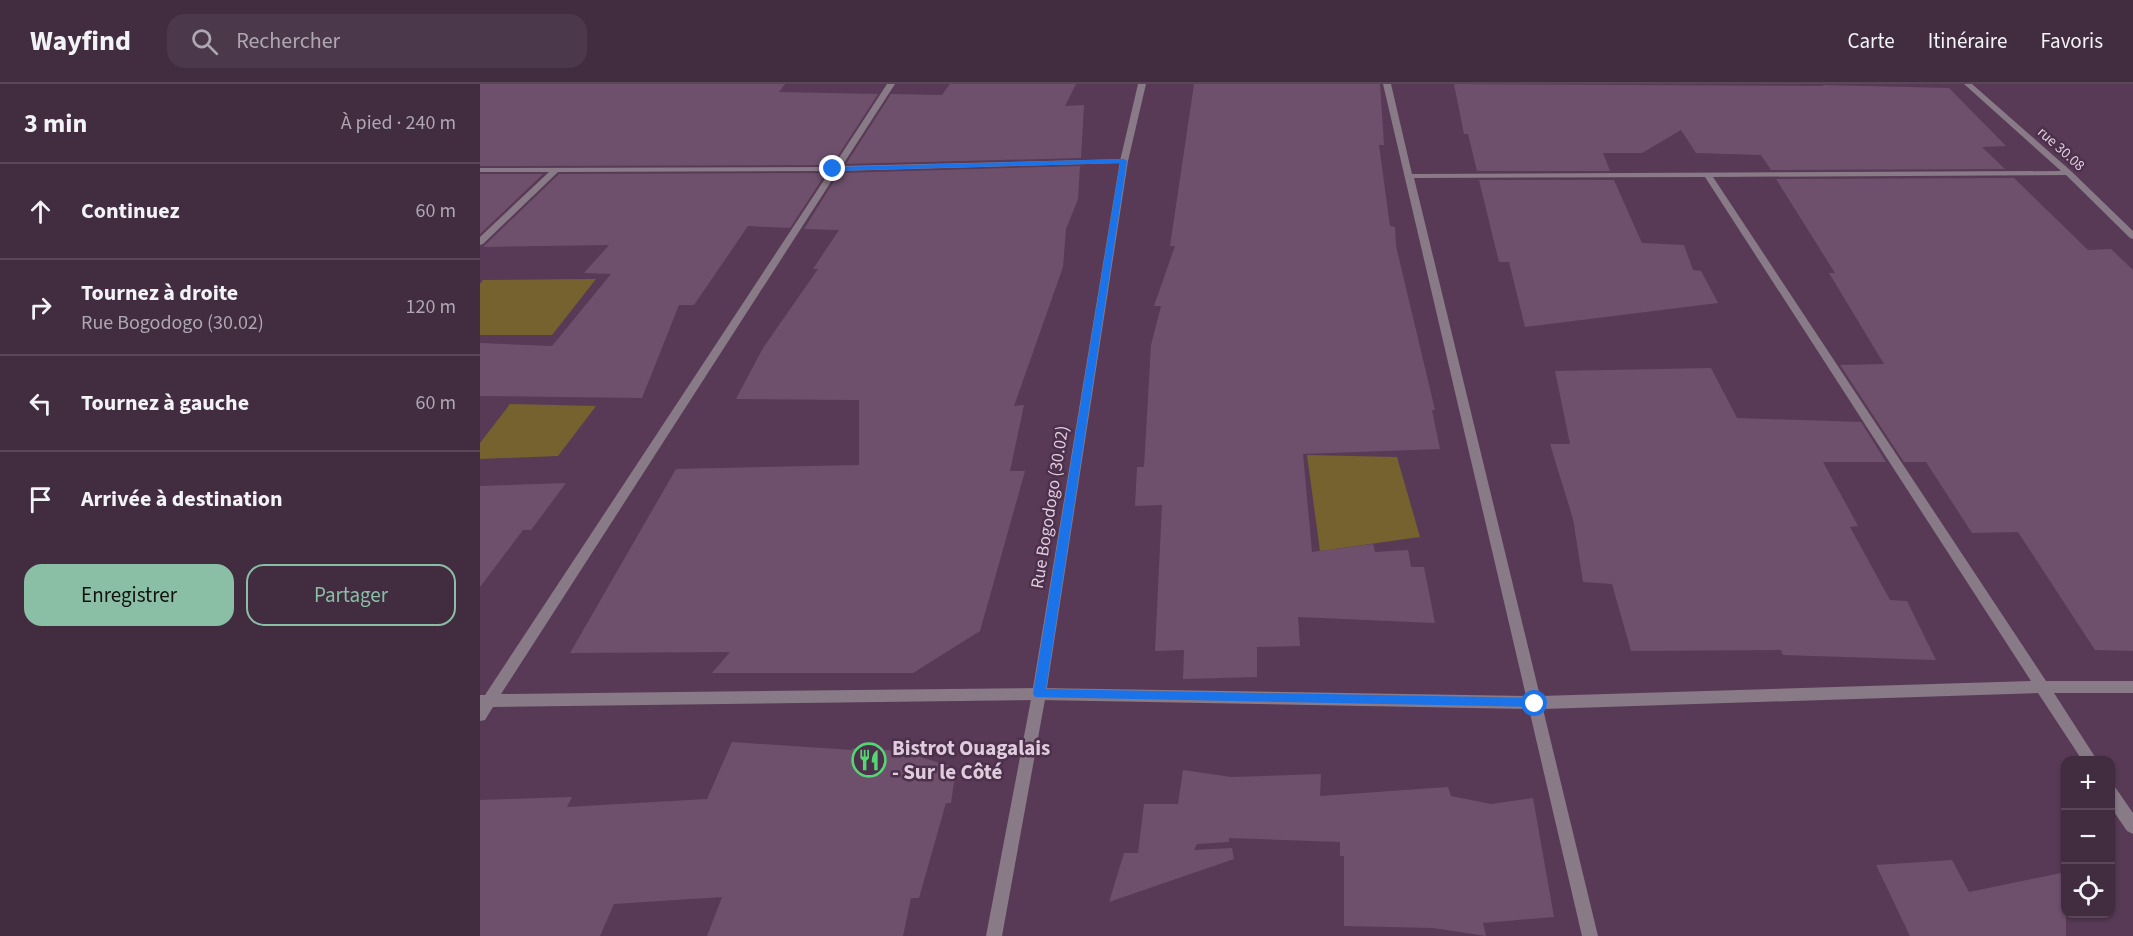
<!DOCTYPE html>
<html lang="fr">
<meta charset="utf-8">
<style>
:root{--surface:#422c40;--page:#4c384b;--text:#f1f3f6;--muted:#aea7b1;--line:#5a4859;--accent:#8abfa5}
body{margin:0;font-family:"Source Sans 3",sans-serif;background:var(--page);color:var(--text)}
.controls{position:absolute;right:18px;bottom:18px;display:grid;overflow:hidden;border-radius:12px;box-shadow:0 2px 4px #0004}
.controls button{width:54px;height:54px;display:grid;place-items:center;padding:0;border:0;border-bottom:2px solid var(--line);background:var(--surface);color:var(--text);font:30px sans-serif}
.stop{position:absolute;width:18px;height:18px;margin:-14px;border:4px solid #1a73e8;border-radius:50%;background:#fff}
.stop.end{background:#1a73e8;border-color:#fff;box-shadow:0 2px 6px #0008}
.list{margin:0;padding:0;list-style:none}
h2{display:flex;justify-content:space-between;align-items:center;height:78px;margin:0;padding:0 24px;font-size:26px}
h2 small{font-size:20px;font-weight:400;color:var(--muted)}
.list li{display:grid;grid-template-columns:39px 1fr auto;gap:18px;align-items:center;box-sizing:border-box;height:96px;padding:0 24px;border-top:2px solid var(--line)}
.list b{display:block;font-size:22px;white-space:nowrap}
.list p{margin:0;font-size:20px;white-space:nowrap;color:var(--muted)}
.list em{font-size:20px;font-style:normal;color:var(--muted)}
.actions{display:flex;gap:12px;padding:18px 24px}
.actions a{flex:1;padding:14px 0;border:2px solid var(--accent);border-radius:18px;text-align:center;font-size:21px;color:var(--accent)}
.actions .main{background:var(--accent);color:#111}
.icon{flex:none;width:33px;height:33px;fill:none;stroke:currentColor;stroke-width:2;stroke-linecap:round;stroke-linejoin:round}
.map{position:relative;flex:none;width:1653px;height:852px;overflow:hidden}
header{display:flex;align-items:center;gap:36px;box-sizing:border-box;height:84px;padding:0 30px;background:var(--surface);border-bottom:2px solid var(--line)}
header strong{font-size:28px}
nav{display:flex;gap:33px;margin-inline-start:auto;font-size:21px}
.search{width:420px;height:54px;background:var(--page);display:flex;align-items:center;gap:15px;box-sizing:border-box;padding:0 21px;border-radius:18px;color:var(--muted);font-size:22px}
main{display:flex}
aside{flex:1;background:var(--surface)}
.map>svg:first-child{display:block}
.green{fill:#76622e}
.building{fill:#6e506d}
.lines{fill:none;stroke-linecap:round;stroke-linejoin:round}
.minor{fill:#887a87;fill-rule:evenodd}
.tertiary{fill:#887a87;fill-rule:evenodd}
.route{fill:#1a73e8}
.labels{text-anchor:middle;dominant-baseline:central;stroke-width:5;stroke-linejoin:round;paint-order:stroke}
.far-street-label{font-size:15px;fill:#dfcdde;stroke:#4d304b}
.street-label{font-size:18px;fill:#dfcdde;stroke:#4d304b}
.near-poi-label{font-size:21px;font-weight:bold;fill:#dfcdde;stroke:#4d304b;text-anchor:start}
</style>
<header>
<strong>Wayfind</strong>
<div class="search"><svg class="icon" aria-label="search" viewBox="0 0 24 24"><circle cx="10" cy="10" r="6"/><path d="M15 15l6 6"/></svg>Rechercher</div>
<nav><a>Carte</a><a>Itinéraire</a><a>Favoris</a></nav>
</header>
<main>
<aside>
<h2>3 min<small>À pied · 240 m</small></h2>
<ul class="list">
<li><svg class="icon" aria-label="ahead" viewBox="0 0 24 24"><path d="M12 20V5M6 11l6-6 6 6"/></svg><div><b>Continuez</b></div><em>60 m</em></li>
<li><svg class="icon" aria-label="right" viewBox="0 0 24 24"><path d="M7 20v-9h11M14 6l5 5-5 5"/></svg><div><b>Tournez à droite</b><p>Rue Bogodogo (30.02)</p></div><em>120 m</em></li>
<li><svg class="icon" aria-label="left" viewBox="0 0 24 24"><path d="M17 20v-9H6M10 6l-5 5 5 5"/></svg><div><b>Tournez à gauche</b></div><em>60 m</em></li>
<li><svg class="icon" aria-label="arrive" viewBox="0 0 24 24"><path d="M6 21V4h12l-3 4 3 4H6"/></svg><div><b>Arrivée à destination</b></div></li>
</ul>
<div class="actions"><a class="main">Enregistrer</a><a>Partager</a></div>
</aside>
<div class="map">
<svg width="1653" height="852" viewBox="0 0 1653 852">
<rect width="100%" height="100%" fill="#583a56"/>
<g class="green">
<polygon points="116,195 72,251 0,251 0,200 3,196"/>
<polygon points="30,320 116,322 78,372 0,375 0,359"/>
<polygon points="827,371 917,373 940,453 840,467"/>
</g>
<g class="building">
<polygon points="0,0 305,0 299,8 398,10 352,81 0,82"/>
<polygon points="470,0 596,0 585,22 604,21 601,74 366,80 411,10 462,11"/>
<polygon points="714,0 900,0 904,61 899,61 910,142 915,143 916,162 955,326 952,326 960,365 823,370 832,468 893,460 895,468 928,466 931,483 944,483 955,539 818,533 820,562 777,563 777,593 703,595 704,566 675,567 682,421 655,422 657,383 664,383 671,261 681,222 674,222 695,162 690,162"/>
<polygon points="974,0 1344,2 1342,1 1469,4 1526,62 1502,63 1525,85 1291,86 1281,71 1216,69 1201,46 1162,69 1123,69 1130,87 997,87 988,50 984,50"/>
<polygon points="600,82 598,115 586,145 583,183 534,322 544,321 530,387 545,387 500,547 433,589 232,589 250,568 90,569 196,385 379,381 379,316 256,315 283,264 338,185 333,185 359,146 324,145 359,89"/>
<polygon points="346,89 310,144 268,142 214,221 199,221 162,314 0,312 0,259 72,262 131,190 104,189 129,161 3,163 79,90"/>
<polygon points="0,90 63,90 0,150"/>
<polygon points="1534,94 1608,166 1631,165 1653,186 1653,567 1615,566 1538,448 1492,449 1446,378 1424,378 1360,281 1404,280 1349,189 1355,189 1296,95"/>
<polygon points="999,96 1134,96 1162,159 1204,161 1213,186 1221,187 1238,219 1045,243 1029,178 1019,178"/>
<polygon points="1231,284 1257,334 1381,338 1406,378 1343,378 1378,442 1370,443 1410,516 1427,517 1456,576 1303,571 1301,566 1151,567 1132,500 1103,498 1093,435 1070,360 1090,360 1075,287"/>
<polygon points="86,399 51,446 43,446 0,503 0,402"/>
<polygon points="252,658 372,666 373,664 421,667 476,684 471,719 466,719 439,814 431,814 423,852 227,852 242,813 134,820 120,852 0,852 0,716 92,713 87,723 227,715"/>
<polygon points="703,686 751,693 841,690 840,712 968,703 971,712 1011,720 1053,714 1074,833 1003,839 1006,852 953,844 864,842 864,772 860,772 860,758 749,754 749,758 717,760 714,766 752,764 754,775 629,818 644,769 658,769 664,720 698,720"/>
<polygon points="1472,776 1489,808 1586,788 1586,852 1430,852 1396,781"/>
</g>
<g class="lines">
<g class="minor">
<path d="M407 0H415L362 82 644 75 648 77 644 79 358 87 21 610 559 604 1046 612 903 0H911L932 90 1581 87 1484 0H1492L1591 87 1653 147V155L1650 154 1586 91 1233 93 1566 597H1653V609H1574L1617 676H1602L1558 609 1063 625 1118 852H1102L1049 625 559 616 13 623 5 636 0 637V611H5L350 87 78 88 3 160 0 161V153L69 88H0V84L353 83ZM1225 93 1551 597 1060 612 934 94Z"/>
<polygon points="1630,701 1635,703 1653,729 1653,750 1647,747 1630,722"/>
</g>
<polygon class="tertiary" points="658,0 666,0 648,77 566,610 522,852 506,852 552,610 640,77"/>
</g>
<polygon class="route" points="644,75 647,77 566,605 1055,614 1061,620 1059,623 555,613 553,610 640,79 353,87 350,85 353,83"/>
<defs>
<symbol id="restaurant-ring" viewBox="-11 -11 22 22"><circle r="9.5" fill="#4d304b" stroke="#54d672" stroke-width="1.5"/><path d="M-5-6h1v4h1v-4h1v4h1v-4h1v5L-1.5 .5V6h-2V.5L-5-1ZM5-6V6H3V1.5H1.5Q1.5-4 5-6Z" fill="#54d672"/></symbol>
</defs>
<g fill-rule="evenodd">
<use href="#restaurant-ring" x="370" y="657" width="38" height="38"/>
</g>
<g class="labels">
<g class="far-street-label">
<text transform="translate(1581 65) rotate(42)">rue 30.08</text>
</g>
<g class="street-label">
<text transform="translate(570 423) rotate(-81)">Rue Bogodogo (30.02)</text>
</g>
<g class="near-poi-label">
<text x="412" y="664">Bistrot Ouagalais<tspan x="412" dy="24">- Sur le Côté</tspan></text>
</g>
</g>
</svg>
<div class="controls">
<button>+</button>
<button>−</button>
<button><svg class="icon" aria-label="locate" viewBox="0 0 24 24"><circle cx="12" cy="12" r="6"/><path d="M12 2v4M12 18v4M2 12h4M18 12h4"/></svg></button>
</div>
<div class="stop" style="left:1055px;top:620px"></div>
<div class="stop end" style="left:353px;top:85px"></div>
</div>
</main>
